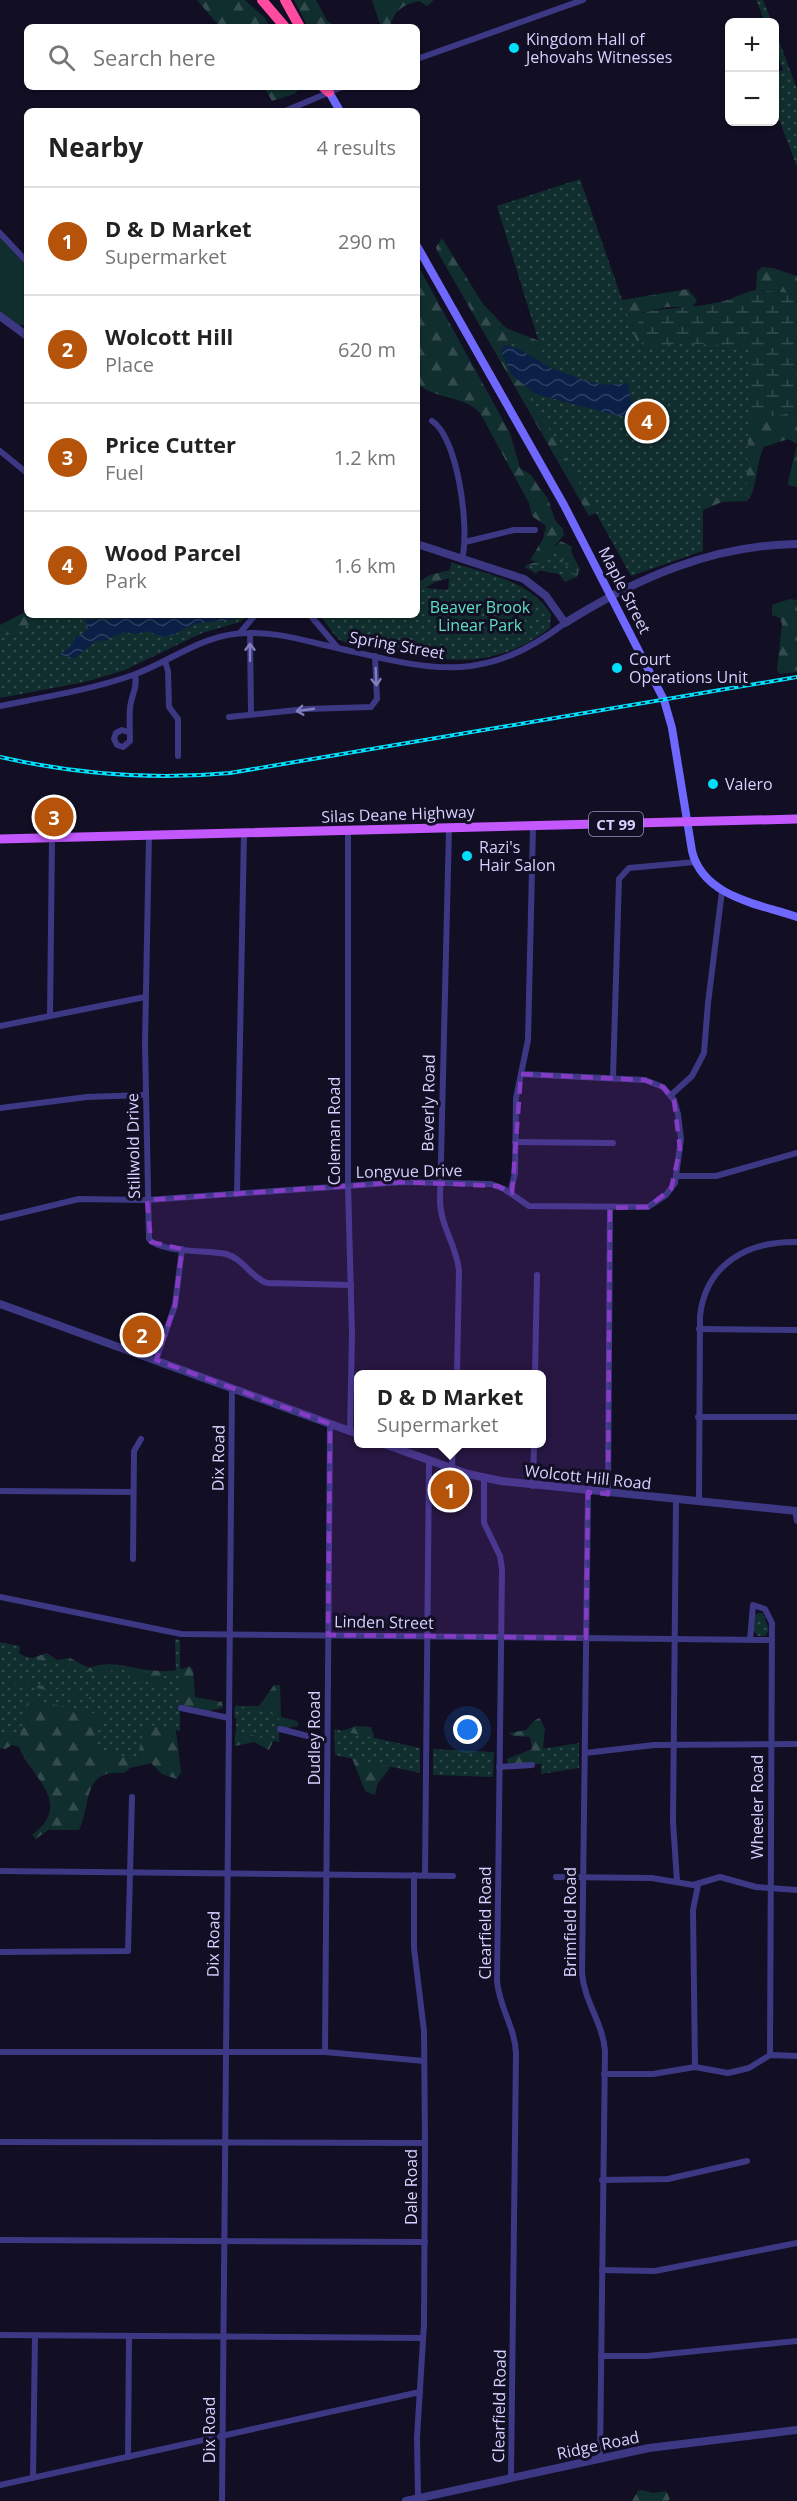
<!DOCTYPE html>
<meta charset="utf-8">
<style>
:root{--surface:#fff;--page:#f6f6f6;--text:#222;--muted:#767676;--line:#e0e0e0;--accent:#b45309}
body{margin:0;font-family:"Open Sans",sans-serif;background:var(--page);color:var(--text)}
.controls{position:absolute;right:18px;top:18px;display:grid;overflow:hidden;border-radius:9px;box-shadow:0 2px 4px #0004}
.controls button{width:54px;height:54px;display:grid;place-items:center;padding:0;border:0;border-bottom:2px solid var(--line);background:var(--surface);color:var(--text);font:30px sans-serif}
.you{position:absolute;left:468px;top:1730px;width:21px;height:21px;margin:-15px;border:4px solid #fff;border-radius:50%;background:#1a73e8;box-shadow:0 0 0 9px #1a73e833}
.badge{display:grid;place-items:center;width:39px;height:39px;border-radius:50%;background:var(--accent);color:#fff;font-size:20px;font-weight:700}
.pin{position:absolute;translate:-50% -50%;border:3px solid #fff;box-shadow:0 2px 6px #0006}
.popup{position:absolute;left:354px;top:1370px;width:192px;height:78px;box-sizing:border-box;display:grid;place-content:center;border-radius:9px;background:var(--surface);filter:drop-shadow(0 2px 4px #0005);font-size:20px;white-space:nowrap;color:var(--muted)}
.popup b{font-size:22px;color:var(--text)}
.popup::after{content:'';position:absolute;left:50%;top:100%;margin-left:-12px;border:12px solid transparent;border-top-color:var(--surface)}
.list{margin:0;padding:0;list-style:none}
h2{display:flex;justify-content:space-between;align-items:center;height:78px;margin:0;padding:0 24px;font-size:26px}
h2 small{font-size:20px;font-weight:400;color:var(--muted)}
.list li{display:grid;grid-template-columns:39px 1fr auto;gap:18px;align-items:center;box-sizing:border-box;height:108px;padding:0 24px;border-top:2px solid var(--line)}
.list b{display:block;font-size:22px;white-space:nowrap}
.list p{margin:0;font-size:20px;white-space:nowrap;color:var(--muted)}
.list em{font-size:20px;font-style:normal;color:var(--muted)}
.icon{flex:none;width:33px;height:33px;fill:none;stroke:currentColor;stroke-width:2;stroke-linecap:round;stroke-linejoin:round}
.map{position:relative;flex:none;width:797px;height:2501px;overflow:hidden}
.search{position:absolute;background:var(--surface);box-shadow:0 2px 4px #0004;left:24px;top:24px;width:396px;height:66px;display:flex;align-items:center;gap:15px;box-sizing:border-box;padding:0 21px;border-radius:9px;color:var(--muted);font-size:22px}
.panel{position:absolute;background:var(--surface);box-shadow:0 2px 4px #0004;left:24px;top:108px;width:396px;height:510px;border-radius:9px}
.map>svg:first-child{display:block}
.green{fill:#112e2e}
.forest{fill:url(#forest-firs);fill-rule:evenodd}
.wetland{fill:url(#wetland-marsh)}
.park{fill:url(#park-dots);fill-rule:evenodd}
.water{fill:url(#water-waves)}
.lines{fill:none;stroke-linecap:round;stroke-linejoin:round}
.minor{stroke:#3c3884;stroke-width:6}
.tertiary{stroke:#3c3884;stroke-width:8}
.secondary{stroke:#6e68ff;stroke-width:8}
.primary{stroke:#c358ff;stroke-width:9}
.motorway{stroke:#ff4ca0;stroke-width:10}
.rail-casing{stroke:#00e0fc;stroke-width:4}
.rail{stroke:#120e24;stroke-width:1.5;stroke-dasharray:4.5;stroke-linecap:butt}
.oneway{stroke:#827dbb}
.marked{fill:#843cc5;fill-opacity:0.2;stroke:#843cc5;stroke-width:4.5;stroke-dasharray:12 8;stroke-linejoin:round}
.poi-dot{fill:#00e0fc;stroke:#120e24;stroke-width:2}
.labels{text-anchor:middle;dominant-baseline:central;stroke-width:6;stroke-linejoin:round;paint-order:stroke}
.shield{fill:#120e24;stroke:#9c96bd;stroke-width:1.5}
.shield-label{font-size:15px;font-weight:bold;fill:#d7d1ff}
.poi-label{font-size:16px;fill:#d7d1ff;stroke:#120e24;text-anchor:start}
.street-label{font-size:16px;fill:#d7d1ff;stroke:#120e24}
.park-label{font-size:16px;fill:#5be1c1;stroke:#120e24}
</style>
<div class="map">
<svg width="797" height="2501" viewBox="0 0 797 2501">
<defs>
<pattern id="forest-firs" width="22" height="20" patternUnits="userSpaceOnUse" patternTransform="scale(1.5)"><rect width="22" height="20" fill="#112e2e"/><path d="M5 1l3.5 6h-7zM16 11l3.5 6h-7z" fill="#334b4d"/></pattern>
<pattern id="wetland-marsh" width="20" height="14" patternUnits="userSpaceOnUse" patternTransform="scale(1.5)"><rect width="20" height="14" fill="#112e2e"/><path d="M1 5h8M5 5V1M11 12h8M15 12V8" fill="none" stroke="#334b4d"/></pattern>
<pattern id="park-dots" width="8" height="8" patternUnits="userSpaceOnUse" patternTransform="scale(1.5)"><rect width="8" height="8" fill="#112e2e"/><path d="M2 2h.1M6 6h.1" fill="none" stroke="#334b4d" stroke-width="1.8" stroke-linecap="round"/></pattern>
<pattern id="water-waves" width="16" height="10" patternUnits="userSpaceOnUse" patternTransform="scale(1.5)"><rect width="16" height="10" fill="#0b2046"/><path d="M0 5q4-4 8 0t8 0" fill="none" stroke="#2e3f62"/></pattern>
</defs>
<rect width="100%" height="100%" fill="#120e24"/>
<polygon class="green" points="0,237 27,267 27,326 19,325 0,311"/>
<g class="forest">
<polygon points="197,0 245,0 265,18 270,27 220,27"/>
<polygon points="294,0 316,0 327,21 339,27 308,27"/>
<path d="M372 0H434L427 6 419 1C403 5 394 10 390 27H381Z"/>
<polygon points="264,87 301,87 294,94 272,101"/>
<path d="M442 238 483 304 506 328 558 348 622 300 688 289 697 301 692 307H667L641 313C636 328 644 338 641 352L747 416H776L797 411V487L788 485V482L797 444 788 439 764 447C756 462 757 492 747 501L722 502 701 511 598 512 589 516 437 251 436 247ZM519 349 551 368 512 375 501 352Z"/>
<path d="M417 264 510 433 520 468 531 475 548 499 555 520 563 529 564 535 545 558 539 562 530 560 543 539 546 526 532 516 529 503 480 413C463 395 438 400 419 385L417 378Z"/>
<polygon points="762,267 773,268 797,276 797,294 756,290 757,272"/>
<polygon points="454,569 454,577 438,581 417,592 417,583 430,575"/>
<polygon points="790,599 797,600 797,672 780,674 777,670 782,624 780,618 772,615 772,605"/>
<polygon points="27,611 27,615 48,615 0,644 0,625"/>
<path d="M14 1650 29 1659 47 1653 57 1660 70 1658 89 1668C121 1655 151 1682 190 1666L193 1670 195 1697 222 1702 223 1708 199 1713 171 1708 151 1721 175 1723 181 1772 177 1779 162 1774 151 1763 130 1768 124 1773C82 1769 92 1802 79 1830H48L36 1839 32 1835C74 1803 32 1779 19 1747L12 1745 5 1749 0 1748V1651Z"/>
<polygon points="274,1685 280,1685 281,1717 297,1721 299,1726 279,1729 269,1750 254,1742 235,1746 235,1733 240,1728 234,1714 235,1706 259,1706"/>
<polygon points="540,1718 545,1729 543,1747 549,1762 509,1769 507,1759 532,1749 530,1737 513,1736 509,1733 526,1730 535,1720"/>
<polygon points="356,1726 371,1727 376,1743 342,1731"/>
<polygon points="352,1758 386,1765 390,1768 378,1783 375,1795 365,1791"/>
<polygon points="642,2490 653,2493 666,2491 670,2499 668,2501 632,2501 638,2491"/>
</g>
<g class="wetland">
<path d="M756 290 797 294V411L776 416H747L641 352C644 338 634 327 641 313 668 307 694 308 720 302 733 299 744 292 756 290Z"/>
<polygon points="561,541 572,547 571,552 580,569 577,577 565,582 558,573 540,569 536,574 525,566 545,558"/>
</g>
<g class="park">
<polygon points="756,0 763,0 772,22 765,22"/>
<polygon points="775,30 797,89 797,167 775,109 775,73 783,70 775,48"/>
<polygon points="580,179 639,348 685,343 751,348 746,498 703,498 703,551 631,576 504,348 513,343 546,365 497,206"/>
<polygon points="554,543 558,555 576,577 525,568 527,565 540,565"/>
<path d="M451 562C488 575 528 579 551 614L550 628C495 670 444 663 381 649 370 647 350 646 340 640 333 635 326 622 320 615H417V587L448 590Z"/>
<polygon points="50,615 249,615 240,622 202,633 125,670 85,682 0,698 0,638"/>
<polygon points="758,1613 763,1613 769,1630 765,1636 758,1636 753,1631 755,1615"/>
<path d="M175 1639 180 1640V1731L145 1724 137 1759 94 1750 102 1715 28 1699 20 1736 0 1732V1642L20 1646 19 1655 110 1676 113 1665 131 1669 129 1680 141 1683 143 1671 150 1672 148 1685 160 1688 162 1675 176 1677ZM13 1679 104 1700 105 1702 12 1683Z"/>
<polygon points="236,1705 279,1716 279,1742 236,1731"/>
<polygon points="334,1729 420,1748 420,1773 335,1755"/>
<polygon points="579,1743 579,1768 541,1774 542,1749"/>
<polygon points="433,1749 494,1752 493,1777 433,1775"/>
</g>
<g class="water">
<polygon points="504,345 519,349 551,368 589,382 607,385 628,383 634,415 619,416 535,394 512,375 501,352"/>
<path d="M118 615H245C229 623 213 620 197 624 175 630 173 644 148 631L136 634 124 632 107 640 96 641 75 658 59 655 70 647 75 638 88 630 86 620 116 619Z"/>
</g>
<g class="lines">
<g class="minor">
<polyline points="417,59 583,0"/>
<polyline points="285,111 342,87"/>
<polyline points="0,233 27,262"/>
<path d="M432 421C458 437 470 530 462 559"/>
<polyline points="0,451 27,473"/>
<polyline points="465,542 514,530 535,530"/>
<polyline points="310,615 337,647"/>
<polyline points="240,633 255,615"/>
<polyline points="250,633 251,714"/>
<polyline points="165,661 168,671 169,707 178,719 178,756"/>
<path d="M0 706C45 697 90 690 133 675 172 661 204 633 248 633 274 632 299 639 324 645 424 667 477 690 565 623"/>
<polyline points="229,717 306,709 371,707 377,699 375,656"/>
<path d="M128 732 122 730 116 733 114 739 117 745 123 747 130 741C130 730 129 720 130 708 131 696 138 687 135 675"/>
<path d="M449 828 440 1200C440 1226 457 1246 459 1271L457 1374"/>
<polyline points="348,831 348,1185 352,1334 350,1432"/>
<path d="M149 836 145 1043 149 1239C160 1253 207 1250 226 1254 244 1259 250 1277 267 1283L351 1285"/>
<polyline points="50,1016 52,838"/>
<polyline points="0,1026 145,997"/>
<polyline points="613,1077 619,879 629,868 695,862"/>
<polyline points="671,1095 692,1076 704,1053 708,1003 722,891"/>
<polyline points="0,1108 87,1097 145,1095"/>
<polyline points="515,1142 613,1143"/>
<polyline points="677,1176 716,1176 797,1153"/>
<polyline points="510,1193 515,1173 516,1098 528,1040 533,826"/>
<polyline points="237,1194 244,833"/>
<polyline points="0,1218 79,1199 147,1200 403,1182 491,1184 504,1189 529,1206 648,1207 666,1195 675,1183 681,1139 678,1114 674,1100 663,1087 645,1080 521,1074"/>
<polyline points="699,1329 797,1330"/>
<polyline points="156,1360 175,1305 182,1249"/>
<polyline points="535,1374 537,1275"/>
<polyline points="698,1417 797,1417"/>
<polyline points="452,1468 453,1444"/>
<path d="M484 1478V1523L500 1556 502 1569 497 1981C499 2007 515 2027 516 2053L511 2477"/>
<polyline points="533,1486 534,1444"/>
<polyline points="0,1491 133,1492"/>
<path d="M588 1492 582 1973C584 2001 603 2023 605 2051L600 2458"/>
<polyline points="608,1494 610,1208"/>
<polyline points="676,1500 673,1822 677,1881"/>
<path d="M699 1502 700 1316C706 1263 749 1241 797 1242"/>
<polyline points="795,1511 797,1521"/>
<polyline points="133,1559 134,1451 141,1439"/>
<polyline points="0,1597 181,1634 772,1640"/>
<polyline points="750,1640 753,1605 765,1609 772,1623 770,2055"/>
<polyline points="181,1708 229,1718"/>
<polyline points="280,1729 327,1741"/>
<polyline points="585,1753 654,1745 797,1744"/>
<polyline points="499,1767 532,1765"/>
<polyline points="0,1871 453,1876"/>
<polyline points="414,1875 414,1948 424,2031 425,2143 424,2324 417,2437 418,2498"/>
<polyline points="425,1875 429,1460"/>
<polyline points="556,1877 652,1878 693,1885 720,1877 756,1887 797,1890"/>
<polyline points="0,1952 128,1951 132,1797"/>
<polyline points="0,2052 325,2052 424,2061"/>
<polyline points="325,2052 330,1424"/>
<polyline points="695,2067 693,1910 698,1885"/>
<polyline points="604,2074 653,2074 695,2067 728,2073 749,2068 770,2055 797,2056"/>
<polyline points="0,2142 425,2143"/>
<polyline points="602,2180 668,2179 747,2161"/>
<polyline points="0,2240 425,2242"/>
<polyline points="602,2270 655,2271 797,2243"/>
<polyline points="0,2335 423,2338"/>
<polyline points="601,2356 647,2356 797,2341"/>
<polyline points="128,2457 129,2336"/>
<polyline points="33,2478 35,2335"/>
<polyline points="0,2485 420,2392"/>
<polyline points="222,2501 232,1388"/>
</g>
<g class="tertiary">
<polyline points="0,316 27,336"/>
<path d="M417 544 524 579 546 596 565 623C637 578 712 545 797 544"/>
<polyline points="0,1304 358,1434"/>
<polyline points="384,1444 468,1474 501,1481 797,1511"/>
<polyline points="406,2501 649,2448 797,2430"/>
</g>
<g class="secondary">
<polyline points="329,92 340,111"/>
<path d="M417 246 564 505 664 700 672 728 692 851C703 897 759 904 797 917"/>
</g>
<polyline class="primary" points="0,839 797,819"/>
<g class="motorway">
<polyline points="262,0 285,27"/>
<polyline points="285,0 300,27"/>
<polyline points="323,87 329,92"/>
</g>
<defs>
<path id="rail" d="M0 757C75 774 154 780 230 773L797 677"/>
</defs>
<use href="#rail" class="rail-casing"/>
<use href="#rail" class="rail"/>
</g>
<defs><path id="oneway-shaft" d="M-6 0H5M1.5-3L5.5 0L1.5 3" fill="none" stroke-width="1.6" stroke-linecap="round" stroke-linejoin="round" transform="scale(1.5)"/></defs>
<g class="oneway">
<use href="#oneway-shaft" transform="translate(250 652) rotate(-90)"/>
<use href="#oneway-shaft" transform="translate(376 677) rotate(88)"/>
<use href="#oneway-shaft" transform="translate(305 710) rotate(172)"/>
</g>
<path class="marked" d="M521 1074 645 1080 663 1087 674 1100 680 1149 671 1189 648 1207 610 1208 608 1494 588 1492 586 1638 328 1635 330 1424 156 1360 175 1305 182 1249 151 1242 147 1200 403 1182 498 1186 512 1193Z"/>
<g class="poi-dot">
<circle cx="514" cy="48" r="6"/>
<circle cx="617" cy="668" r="6"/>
<circle cx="713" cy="784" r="6"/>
<circle cx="467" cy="856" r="6"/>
</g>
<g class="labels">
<rect class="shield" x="589" y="812" width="54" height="24" rx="4.5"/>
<g class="shield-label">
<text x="616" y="824">CT 99</text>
</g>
<g class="poi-label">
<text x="526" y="39">Kingdom Hall of<tspan x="526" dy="18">Jehovahs Witnesses</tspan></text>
<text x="629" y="659">Court<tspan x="629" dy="18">Operations Unit</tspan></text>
<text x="725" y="784">Valero</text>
<text x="479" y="847">Razi's<tspan x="479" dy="18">Hair Salon</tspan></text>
</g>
<g class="street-label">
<text transform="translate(625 590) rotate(63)">Maple Street</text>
<text transform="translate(397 645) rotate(10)">Spring Street</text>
<text transform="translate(398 814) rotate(-2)">Silas Deane Highway</text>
<text transform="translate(428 1103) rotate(-89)">Beverly Road</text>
<text transform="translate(334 1131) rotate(-90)">Coleman Road</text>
<text transform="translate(133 1146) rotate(-91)">Stillwold Drive</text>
<text transform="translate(409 1171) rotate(-1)">Longvue Drive</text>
<text transform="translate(218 1458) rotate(-89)">Dix Road</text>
<text transform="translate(588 1477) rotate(6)">Wolcott Hill Road</text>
<text transform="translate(384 1622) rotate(1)">Linden Street</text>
<text transform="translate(314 1738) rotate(-90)">Dudley Road</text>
<text transform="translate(757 1807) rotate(-90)">Wheeler Road</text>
<text transform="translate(570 1922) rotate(-90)">Brimfield Road</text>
<text transform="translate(485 1923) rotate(-90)">Clearfield Road</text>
<text transform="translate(213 1944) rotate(-89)">Dix Road</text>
<text transform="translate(411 2187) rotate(-90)">Dale Road</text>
<text transform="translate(499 2406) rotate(-89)">Clearfield Road</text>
<text transform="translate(209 2430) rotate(-90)">Dix Road</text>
<text transform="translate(598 2445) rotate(-12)">Ridge Road</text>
</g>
<g class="park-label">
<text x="480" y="607">Beaver Brook<tspan x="480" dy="18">Linear Park</tspan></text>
</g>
</g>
</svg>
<div class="controls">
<button>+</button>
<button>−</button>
</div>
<div class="you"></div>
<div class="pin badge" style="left:450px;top:1490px">1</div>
<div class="popup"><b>D &amp; D Market</b>Supermarket</div>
<div class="pin badge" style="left:142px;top:1335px">2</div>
<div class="pin badge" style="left:54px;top:817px">3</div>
<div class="pin badge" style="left:647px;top:421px">4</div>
<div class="search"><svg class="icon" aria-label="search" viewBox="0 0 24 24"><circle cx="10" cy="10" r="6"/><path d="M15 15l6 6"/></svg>Search here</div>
<section class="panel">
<h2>Nearby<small>4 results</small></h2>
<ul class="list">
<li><span class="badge">1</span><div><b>D &amp; D Market</b><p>Supermarket</p></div><em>290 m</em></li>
<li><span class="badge">2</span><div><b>Wolcott Hill</b><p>Place</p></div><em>620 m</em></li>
<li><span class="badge">3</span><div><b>Price Cutter</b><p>Fuel</p></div><em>1.2 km</em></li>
<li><span class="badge">4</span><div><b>Wood Parcel</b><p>Park</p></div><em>1.6 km</em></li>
</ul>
</section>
</div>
